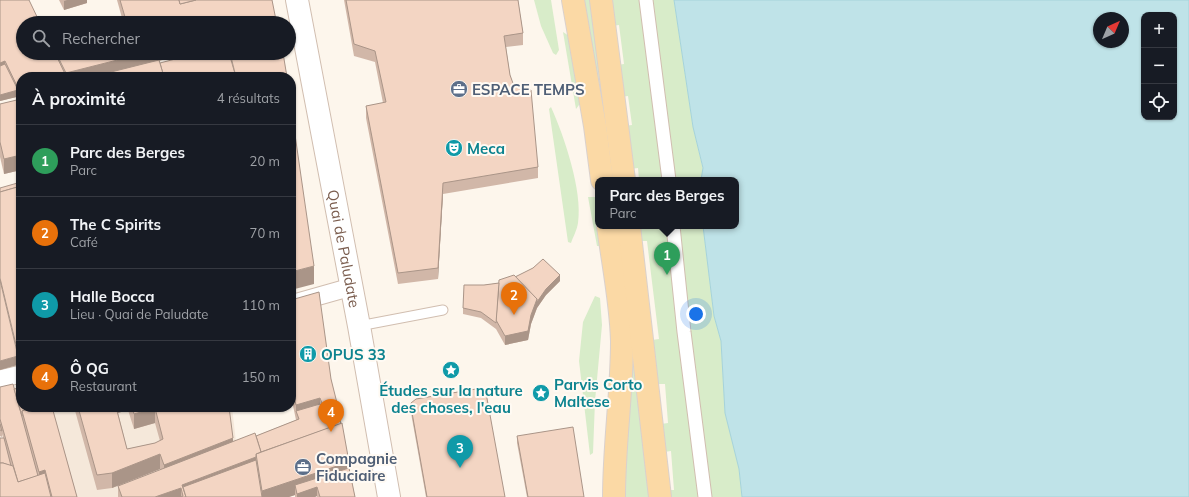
<!DOCTYPE html>
<html lang="fr">
<meta charset="utf-8">
<style>
:root{--surface:#171b24;--page:#242831;--text:#f1f3f6;--muted:#9ea1a6;--line:#363941;--accent:#b45309}
body{margin:0;font-family:Mulish,sans-serif;background:var(--page);color:var(--text)}
.controls{position:absolute;right:12px;top:12px;display:grid;overflow:hidden;border-radius:8px;box-shadow:0 1px 3px #0004}
.controls button{width:36px;height:36px;display:grid;place-items:center;padding:0;border:0;border-bottom:1px solid var(--line);background:var(--surface);color:var(--text);font:20px sans-serif}
.compass{position:absolute;left:1093px;top:12px;width:36px;height:36px;border-radius:50%;background:var(--surface);box-shadow:0 1px 3px #0004;rotate:44deg}
.you{position:absolute;left:696px;top:314px;width:14px;height:14px;margin:-10px;border:3px solid #fff;border-radius:50%;background:#1a73e8;box-shadow:0 0 0 6px #1a73e833}
.badge{display:grid;place-items:center;width:26px;height:26px;border-radius:50%;background:var(--accent);color:#fff;font-size:13px;font-weight:700}
.pin{position:absolute;translate:-50% -33px;filter:drop-shadow(0 1px 2px #0008)}
.pin::after{content:'';position:absolute;top:21px;width:14px;height:12px;background:inherit;clip-path:polygon(0 0,100% 0,50% 100%)}
.popup{position:absolute;left:595px;top:177px;width:144px;height:52px;box-sizing:border-box;display:grid;place-content:center;border-radius:8px;background:var(--surface);filter:drop-shadow(0 1px 3px #0005);font-size:13px;white-space:nowrap;color:var(--muted)}
.popup b{font-size:15px;color:var(--text)}
.popup::after{content:'';position:absolute;left:50%;top:100%;margin-left:-8px;border:8px solid transparent;border-top-color:var(--surface)}
.list{margin:0;padding:0;list-style:none}
h2{display:flex;justify-content:space-between;align-items:center;height:52px;margin:0;padding:0 16px;font-size:17px}
h2 small{font-size:13px;font-weight:400;color:var(--muted)}
.list li{display:grid;grid-template-columns:26px 1fr auto;gap:12px;align-items:center;box-sizing:border-box;height:72px;padding:0 16px;border-top:1px solid var(--line)}
.list b{display:block;font-size:15px;white-space:nowrap}
.list p{margin:0;font-size:13px;white-space:nowrap;color:var(--muted)}
.list em{font-size:13px;font-style:normal;color:var(--muted)}
.icon{flex:none;width:22px;height:22px;fill:none;stroke:currentColor;stroke-width:2;stroke-linecap:round;stroke-linejoin:round}
.map{position:relative;flex:none;width:1189px;height:497px;overflow:hidden}
.search{position:absolute;background:var(--surface);box-shadow:0 1px 3px #0004;left:16px;top:16px;width:280px;height:44px;display:flex;align-items:center;gap:10px;box-sizing:border-box;padding:0 14px;border-radius:22px;color:var(--muted);font-size:15px}
.panel{position:absolute;background:var(--surface);box-shadow:0 1px 3px #0004;left:16px;top:72px;width:280px;height:340px;border-radius:16px}
.map>svg:first-child{display:block}
.residential{fill:#f5e8da}
.green{fill:#d8ecc9}
.water{fill:#bfe3e8;stroke:#a5d3da;fill-rule:evenodd}
.lines{fill:none;stroke-linecap:round;stroke-linejoin:round}
.service-casing{stroke:#d1beb0;stroke-width:11}
.pedestrian-casing{stroke:#d1beb0;stroke-width:15}
.minor-casing{stroke:#d1beb0;stroke-width:19}
.tertiary-casing{stroke:#d1beb0;stroke-width:24}
.primary-casing{stroke:#dad1cd;stroke-width:24}
.service{stroke:#fff;stroke-width:9}
.pedestrian{stroke:#fff;stroke-width:13}
.minor{stroke:#fff;stroke-width:17}
.tertiary{stroke:#fff;stroke-width:22}
.primary{stroke:#fbd9a5;stroke-width:22}
.wall{fill:#d1b7a8;fill-rule:evenodd}
.shaded-wall{fill:#aa9588}
.building{fill:#f3d5c3;stroke:#aa9588}
.labels{text-anchor:middle;dominant-baseline:central;stroke-width:4;stroke-linejoin:round;paint-order:stroke}
.service-label{font-size:15px;font-weight:bold;fill:#4e5e75;stroke:#fffaf3;text-anchor:start}
.culture-label{font-size:15px;font-weight:bold;fill:#0d838f;stroke:#fffaf3;text-anchor:start}
.street-label{font-size:15px;fill:#7a5c4d;stroke:#fffaf3}
</style>
<div class="map">
<svg width="1189" height="497" viewBox="0 0 1189 497">
<rect width="100%" height="100%" fill="#fdf6ec"/>
<polygon class="residential" points="23,407 232,407 237,451 119,497 48,497"/>
<g class="green">
<polygon points="534,0 551,0 559,50 556,55 553,53 541,26"/>
<polygon points="580,0 594,0 616,180 610,180"/>
<polygon points="609,0 674,0 693,127 703,169 701,180 639,180 638,168 630,169 624,126 632,125 628,96 620,97 617,65 624,64 619,25 612,26"/>
<polygon points="563,32 572,38 582,101 576,109"/>
<path d="M551 107C564 136 583 191 578 223 577 230 573 237 571 243L568 242 549 109Z"/>
<polygon points="588,197 598,197 598,226 603,246 597,246"/>
<polygon points="637,226 703,226 714,316 721,341 725,413 739,469 742,497 667,497 667,490 674,490 671,451 664,452 661,424 668,423 665,384 658,384 652,340 659,339 647,241 639,241"/>
<polygon points="629,285 650,497 623,497"/>
<polygon points="595,296 600,298 602,325 595,401 593,453 590,455 579,361 583,322"/>
</g>
<path class="water" d="M674 0H1189V497H742L739 469 725 413 721 341 714 316 703 226H736V180H701L703 168 693 127ZM1144 15H1174V117H1144ZM1099 18H1123V42H1099Z"/>
<g class="lines">
<defs>
<polyline id="service" points="359,326 443,310"/>
<g id="pedestrian">
<polyline points="646,0 669,180"/>
<polyline points="673,226 684,332 705,497"/>
</g>
<g id="minor">
<polyline points="291,304 351,287"/>
<polyline points="0,379 21,374"/>
</g>
<g id="tertiary">
<path id="s1" d="M297 0 359 326 389 497"/>
</g>
<g id="primary">
<polyline points="573,0 595,126 602,180"/>
<polyline points="601,0 624,180"/>
<path d="M608 226C613 264 621 303 622 341 622 393 614 445 614 497"/>
<polyline points="629,226 660,497"/>
</g>
</defs>
<use href="#service" class="service-casing"/>
<use href="#pedestrian" class="pedestrian-casing"/>
<use href="#minor" class="minor-casing"/>
<use href="#tertiary" class="tertiary-casing"/>
<use href="#primary" class="primary-casing"/>
<use href="#service" class="service"/>
<use href="#pedestrian" class="pedestrian"/>
<use href="#minor" class="minor"/>
<use href="#tertiary" class="tertiary"/>
<use href="#primary" class="primary"/>
</g>
<g class="wall">
<polygon points="0,0 23,53 189,53 159,61 160,63 287,77 111,77 111,73 0,101"/>
<polygon points="59,0 87,0 87,3 64,10"/>
<polygon points="117,0 272,0 276,23 122,18"/>
<polygon points="344,0 518,0 523,33 523,45 506,47 510,75 538,167 538,178 443,194 438,279 398,284 366,118 366,106 383,103 375,62 354,56"/>
<polygon points="21,99 21,170 4,174 0,157 0,104"/>
<polygon points="515,277 560,281 546,295 537,308 531,324 528,340 505,345 496,329 481,318 463,314 463,308 484,285 499,283"/>
<path d="M291 300 331 379 338 413 355 497H317V496L315 497H295V495L289 497H118V486L160 470V469L112 488 97 490 74 407H229L233 442 256 436 296 420 291 396ZM128 410 134 429 155 423 160 441 155 443 127 449 118 413Z"/>
<polygon points="19,376 21,376 21,407 52,407 77,497 0,497 3,438 2,434 2,437 0,436 0,387 14,389 19,388"/>
<polygon points="411,407 505,497 426,497 411,413"/>
<polygon points="517,436 584,497 527,497 517,443"/>
</g>
<g class="shaded-wall">
<polygon points="67,0 87,0 87,3 64,10 64,1"/>
<polygon points="276,20 276,23 262,23"/>
<polygon points="145,53 189,53 95,77 60,77 66,76 66,73"/>
<polygon points="5,61 5,70 0,72 0,63"/>
<polygon points="21,87 21,96 0,101 0,95 18,90 18,88"/>
<polygon points="21,155 21,170 4,174 4,159"/>
<polygon points="443,183 443,194 438,279 438,268"/>
<polygon points="314,266 314,284 291,290 291,272"/>
<polygon points="560,275 560,281 546,295 537,308 531,324 528,340 505,345 505,336 531,315 537,299 546,289"/>
<polygon points="18,353 21,353 21,364 0,370 0,361 18,356"/>
<polygon points="320,398 320,413 296,411 296,405"/>
<polygon points="114,407 128,407 128,410 114,414"/>
<polygon points="338,407 338,421 325,426 325,411"/>
<polygon points="155,408 155,423 134,429 134,414"/>
<polygon points="233,438 233,453 164,480 164,465"/>
<polygon points="160,454 160,469 112,488 112,473"/>
<polygon points="256,457 256,469 182,487 182,485"/>
<polygon points="349,462 349,477 317,488 317,496 315,497 297,497 297,494 295,485 295,495 289,497 262,497 262,491"/>
<polygon points="45,470 45,485 39,477 39,472"/>
<polygon points="181,488 181,497 155,497"/>
</g>
<g class="building">
<polygon points="0,0 29,0 40,23 23,23 23,53 55,53 66,76 60,77 21,77 21,87 18,88 5,61 0,63"/>
<polygon points="120,0 179,0 180,4 196,0 272,0 276,20 262,23 103,23 125,17"/>
<polygon points="179,0 196,0 180,4"/>
<polygon points="346,0 518,0 523,33 504,36 510,75 514,86 531,90 538,167 443,183 438,268 398,273 366,106 386,102 375,51 354,44"/>
<polygon points="56,53 145,53 66,73"/>
<polygon points="198,53 229,53 236,77 164,77 160,63"/>
<polygon points="230,53 283,53 287,77 236,77"/>
<polygon points="159,60 164,77 112,77 111,72"/>
<polygon points="5,64 18,90 0,95 0,66"/>
<polygon points="21,99 21,155 4,159 0,142 0,104"/>
<polygon points="291,107 314,266 291,272"/>
<polygon points="21,182 21,186 0,192 0,188"/>
<polygon points="21,186 21,353 18,353 0,278 0,192"/>
<polygon points="543,259 560,275 546,289 537,302 537,299 515,277 533,268"/>
<polygon points="514,275 537,299 531,315 528,331 505,336 496,320 499,280"/>
<polygon points="0,280 18,356 0,361"/>
<polygon points="499,283 496,323 481,312 463,308 464,285 484,285"/>
<polygon points="319,292 331,379 338,407 325,411 320,398 296,405 291,381 291,300"/>
<polygon points="19,376 21,376 21,384"/>
<polygon points="13,384 38,476 18,482 0,419 0,387"/>
<polygon points="19,388 21,396 21,407 24,407 25,410 22,411 22,416 14,389"/>
<polygon points="476,389 480,389 486,393 505,497 427,497 411,407 411,403 416,399"/>
<polygon points="320,404 325,417 338,413 341,424 261,452 256,436 299,419 296,411"/>
<polygon points="27,407 52,407 77,497 52,497 45,470 39,472 22,411 28,409"/>
<polygon points="78,407 116,407 127,449 155,443 163,439 155,408 134,414 132,407 229,407 233,438 164,465 160,454 112,473 97,475"/>
<polygon points="342,423 349,462 262,491 256,454"/>
<polygon points="0,424 2,431 0,430"/>
<polygon points="573,427 584,497 528,497 517,436"/>
<polygon points="255,433 261,452 256,454 256,457 182,485 186,497 181,497 183,496 181,488 155,497 122,497 118,486"/>
<polygon points="0,438 4,438 11,466 3,463 0,463"/>
<polygon points="256,460 262,497 186,497 183,487"/>
<polygon points="0,463 3,463 13,466 18,482 45,473 51,497 0,497"/>
<polygon points="349,468 355,497 320,497 317,487 297,494 295,485"/>
</g>
<defs>
<symbol id="office-disc" viewBox="-11 -11 22 22"><circle r="9.5" fill="#5c6f8a" stroke="#fffaf3"/><path d="M-6-3h4V-5.5h4V-3h4V5H-6ZM-1-4.5V-3h2v-1.5ZM-6 0V1H6V0Z" fill="#fff"/></symbol>
<symbol id="theatre-disc" viewBox="-11 -11 22 22"><circle r="9.5" fill="#0f9aa8" stroke="#fffaf3"/><path d="M-5-5.5Q0-4 5-5.5V0Q5 5 0 6Q-5 5-5 0ZM-3.3-2.5H-1v1.5H-3.3ZM1-2.5H3.3v1.5H1ZM-2.8 1Q0 5.5 2.8 1Z" fill="#fff"/></symbol>
<symbol id="building-disc" viewBox="-11 -11 22 22"><circle r="9.5" fill="#0f9aa8" stroke="#fffaf3"/><path d="M-4-6H4V6H1V3H-1V6H-4ZM-2.5-4.3h1.7v1.8h-1.7ZM.8-4.3h1.7v1.8H.8ZM-2.5-1h1.7V.8h-1.7ZM.8-1h1.7V.8H.8Z" fill="#fff"/></symbol>
<symbol id="sight-disc" viewBox="-11 -11 22 22"><circle r="9.5" fill="#0f9aa8" stroke="#fffaf3"/><path d="M0-6L1.8-2.2L6-1.7L2.9 1.2L3.7 5.4L0 3.3L-3.7 5.4L-2.9 1.2L-6-1.7L-1.8-2.2Z" fill="#fff"/></symbol>
</defs>
<g fill-rule="evenodd">
<use href="#office-disc" x="449" y="79" width="20" height="20"/>
<use href="#theatre-disc" x="444" y="138" width="20" height="20"/>
<use href="#building-disc" x="298" y="344" width="20" height="20"/>
<use href="#sight-disc" x="441" y="360" width="20" height="20"/>
<use href="#sight-disc" x="531" y="383" width="20" height="20"/>
<use href="#office-disc" x="293" y="457" width="20" height="20"/>
</g>
<g class="labels">
<g class="service-label">
<text x="472" y="89">ESPACE TEMPS</text>
<text x="316" y="458">Compagnie<tspan x="316" dy="17">Fiduciaire</tspan></text>
</g>
<g class="culture-label">
<text x="467" y="148">Meca</text>
<text x="321" y="354">OPUS 33</text>
<text x="554" y="384">Parvis Corto<tspan x="554" dy="17">Maltese</tspan></text>
<text x="451" y="390" text-anchor="middle">Études sur la nature<tspan x="451" dy="17">des choses, l'eau</tspan></text>
</g>
<g class="street-label">
<text stroke="none"><textPath href="#s1" startOffset="253">Quai de Paludate</textPath></text>
</g>
</g>
</svg>
<div class="controls">
<button>+</button>
<button>−</button>
<button><svg class="icon" aria-label="locate" viewBox="0 0 24 24"><circle cx="12" cy="12" r="6"/><path d="M12 2v4M12 18v4M2 12h4M18 12h4"/></svg></button>
</div>
<svg class="compass" viewBox="-18 -18 36 36"><path d="M0-13l5 13h-10z" fill="#e53935"/><path d="M0 13l5-13h-10z" fill="#9ea1a6"/></svg>
<div class="you"></div>
<div class="pin badge" style="left:667px;top:275px;background:#2e9e5b">1</div>
<div class="popup"><b>Parc des Berges</b>Parc</div>
<div class="pin badge" style="left:514px;top:315px;background:#e8710a">2</div>
<div class="pin badge" style="left:460px;top:468px;background:#0f9aa8">3</div>
<div class="pin badge" style="left:331px;top:432px;background:#e8710a">4</div>
<div class="search"><svg class="icon" aria-label="search" viewBox="0 0 24 24"><circle cx="10" cy="10" r="6"/><path d="M15 15l6 6"/></svg>Rechercher</div>
<section class="panel">
<h2>À proximité<small>4 résultats</small></h2>
<ul class="list">
<li><span class="badge" style="background:#2e9e5b">1</span><div><b>Parc des Berges</b><p>Parc</p></div><em>20 m</em></li>
<li><span class="badge" style="background:#e8710a">2</span><div><b>The C Spirits</b><p>Café</p></div><em>70 m</em></li>
<li><span class="badge" style="background:#0f9aa8">3</span><div><b>Halle Bocca</b><p>Lieu · Quai de Paludate</p></div><em>110 m</em></li>
<li><span class="badge" style="background:#e8710a">4</span><div><b>Ô QG</b><p>Restaurant</p></div><em>150 m</em></li>
</ul>
</section>
</div>
